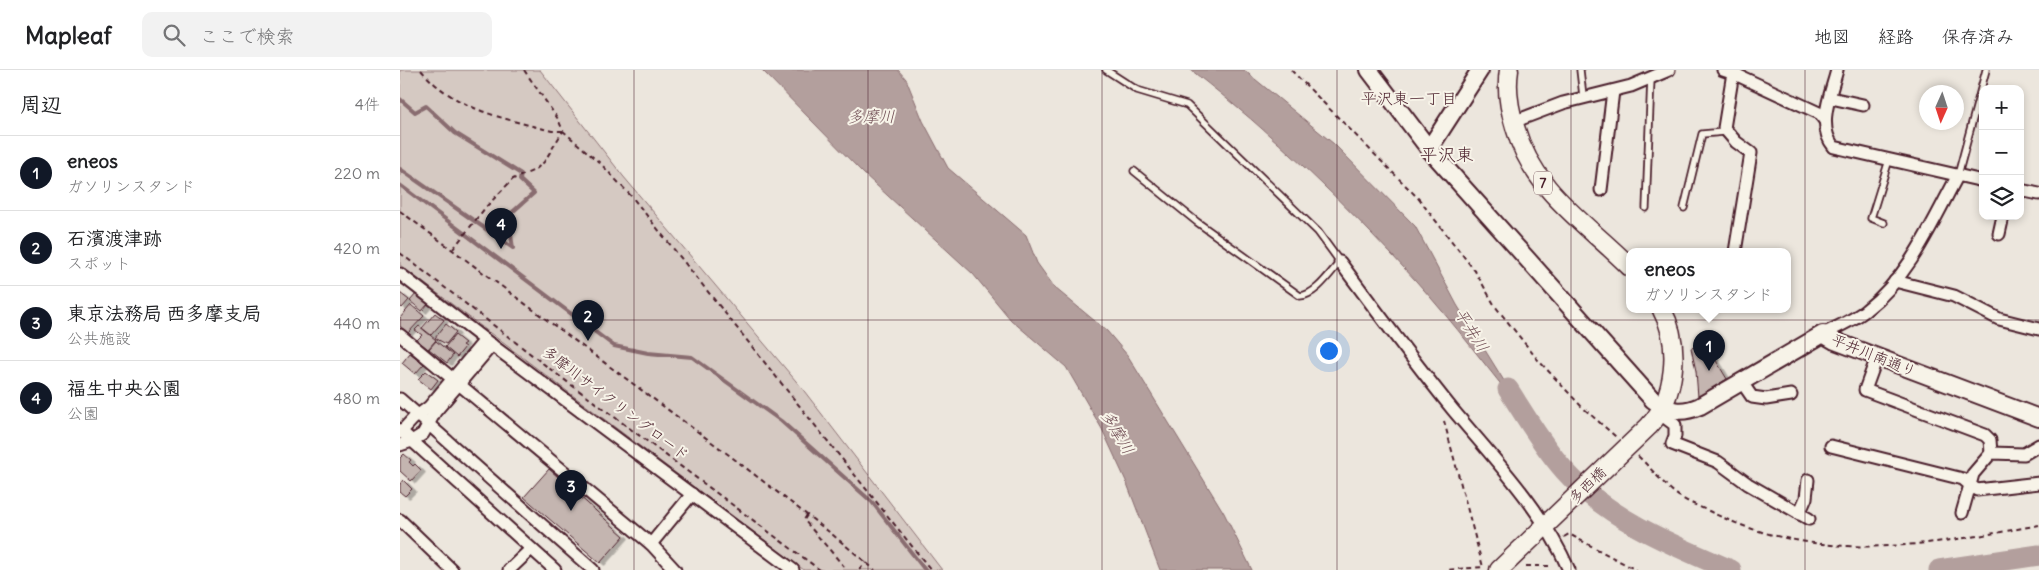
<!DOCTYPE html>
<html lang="ja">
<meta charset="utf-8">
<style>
:root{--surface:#fff;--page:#f2f2f2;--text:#202124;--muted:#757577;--line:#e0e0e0;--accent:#111827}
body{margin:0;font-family:Delius,"Klee One",sans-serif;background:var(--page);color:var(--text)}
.controls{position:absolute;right:15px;top:15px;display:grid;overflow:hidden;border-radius:10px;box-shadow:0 2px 8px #0003}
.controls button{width:45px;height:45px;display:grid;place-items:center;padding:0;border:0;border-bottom:1px solid var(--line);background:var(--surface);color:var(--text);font:25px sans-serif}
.compass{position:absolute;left:1519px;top:15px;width:45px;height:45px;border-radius:50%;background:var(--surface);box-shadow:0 2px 8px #0003;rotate:183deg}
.you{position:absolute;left:928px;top:280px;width:18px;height:18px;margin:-12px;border:4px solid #fff;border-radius:50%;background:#1a73e8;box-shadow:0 0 0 8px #1a73e833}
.badge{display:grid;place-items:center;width:32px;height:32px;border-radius:50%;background:var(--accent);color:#fff;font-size:16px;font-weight:700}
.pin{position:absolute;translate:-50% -41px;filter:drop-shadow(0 1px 2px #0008)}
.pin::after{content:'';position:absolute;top:26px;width:18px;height:15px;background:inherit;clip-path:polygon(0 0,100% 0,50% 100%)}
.popup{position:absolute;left:1226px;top:178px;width:165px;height:65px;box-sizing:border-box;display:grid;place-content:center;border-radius:10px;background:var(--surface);filter:drop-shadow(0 1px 4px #0005);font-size:16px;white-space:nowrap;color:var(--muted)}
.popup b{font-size:19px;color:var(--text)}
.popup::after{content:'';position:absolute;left:50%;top:100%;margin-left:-10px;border:10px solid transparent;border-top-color:var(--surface)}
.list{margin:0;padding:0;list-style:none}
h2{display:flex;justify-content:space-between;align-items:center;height:65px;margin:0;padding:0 20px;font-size:21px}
h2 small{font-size:16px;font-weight:400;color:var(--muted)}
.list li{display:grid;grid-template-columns:32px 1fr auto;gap:15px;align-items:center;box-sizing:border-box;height:75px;padding:0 20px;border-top:1px solid var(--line)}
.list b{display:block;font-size:19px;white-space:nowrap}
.list p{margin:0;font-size:16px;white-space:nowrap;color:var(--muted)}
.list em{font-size:16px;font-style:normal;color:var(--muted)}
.icon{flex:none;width:28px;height:28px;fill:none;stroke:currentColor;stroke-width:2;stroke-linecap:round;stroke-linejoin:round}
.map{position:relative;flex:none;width:1639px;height:500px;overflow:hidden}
header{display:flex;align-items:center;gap:30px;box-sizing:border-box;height:70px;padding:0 25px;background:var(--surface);border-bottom:1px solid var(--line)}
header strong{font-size:24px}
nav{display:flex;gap:28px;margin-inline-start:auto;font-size:18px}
.search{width:350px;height:45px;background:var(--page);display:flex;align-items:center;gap:12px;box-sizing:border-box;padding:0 18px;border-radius:10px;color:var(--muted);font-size:19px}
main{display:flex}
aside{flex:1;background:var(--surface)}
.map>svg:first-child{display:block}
.green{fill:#d5c9c2;stroke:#907476}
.water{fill:#b39f9d;stroke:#896c6f}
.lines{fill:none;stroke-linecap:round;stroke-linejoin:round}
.stream{stroke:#896c6f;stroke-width:4}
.river{stroke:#b39f9d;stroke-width:21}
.building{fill:#c4b5b0;stroke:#4a1f2b;filter:url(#shadow)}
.lane-casing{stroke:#4a1f2b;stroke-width:9}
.street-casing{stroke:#4a1f2b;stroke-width:15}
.secondary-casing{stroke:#4a1f2b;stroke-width:20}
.primary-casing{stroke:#4a1f2b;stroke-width:21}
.path{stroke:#4a1f2b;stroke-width:2;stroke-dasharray:5 4;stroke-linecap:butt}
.lane{stroke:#f7f3e8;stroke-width:5.5}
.street{stroke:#f7f3e8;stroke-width:11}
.secondary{stroke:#f7f3e8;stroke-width:16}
.primary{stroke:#f7f3e8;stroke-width:18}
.grid{fill:none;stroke:#4a1f2b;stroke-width:1;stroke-opacity:0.55}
.labels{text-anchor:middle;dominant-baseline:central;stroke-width:4;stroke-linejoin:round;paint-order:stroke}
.shield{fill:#f7f3e8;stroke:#7e5f64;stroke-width:1}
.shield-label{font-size:14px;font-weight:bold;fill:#4a1f2b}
.street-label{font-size:15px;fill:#4a1f2b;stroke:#f7f3e8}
.neighbourhood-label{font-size:16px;fill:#4a1f2b;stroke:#f7f3e8}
.water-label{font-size:16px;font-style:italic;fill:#6f4c53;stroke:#f7f3e8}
.quarter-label{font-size:18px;fill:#4a1f2b;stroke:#f7f3e8}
</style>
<header>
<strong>Mapleaf</strong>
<div class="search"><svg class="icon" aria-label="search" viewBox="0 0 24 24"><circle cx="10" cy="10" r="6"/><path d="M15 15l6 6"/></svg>ここで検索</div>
<nav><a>地図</a><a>経路</a><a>保存済み</a></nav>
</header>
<main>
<aside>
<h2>周辺<small>4件</small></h2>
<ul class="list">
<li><span class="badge">1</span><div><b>eneos</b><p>ガソリンスタンド</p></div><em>220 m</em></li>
<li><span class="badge">2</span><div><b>石濱渡津跡</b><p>スポット</p></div><em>420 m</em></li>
<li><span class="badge">3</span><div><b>東京法務局 西多摩支局</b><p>公共施設</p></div><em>440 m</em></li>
<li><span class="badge">4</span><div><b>福生中央公園</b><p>公園</p></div><em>480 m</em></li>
</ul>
</aside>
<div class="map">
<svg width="1639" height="500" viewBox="0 0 1639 500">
<defs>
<filter id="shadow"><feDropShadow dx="4.5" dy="2.5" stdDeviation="0" flood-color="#0004"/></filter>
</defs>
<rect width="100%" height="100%" fill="#ece6dd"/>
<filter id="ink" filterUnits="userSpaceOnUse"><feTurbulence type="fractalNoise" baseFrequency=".02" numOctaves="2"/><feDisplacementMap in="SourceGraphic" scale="10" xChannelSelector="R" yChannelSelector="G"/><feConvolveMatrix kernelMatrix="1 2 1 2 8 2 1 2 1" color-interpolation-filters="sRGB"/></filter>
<g filter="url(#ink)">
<polygon class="green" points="0,0 140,0 223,106 401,317 542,500 404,500 0,195"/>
<g class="water">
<polygon points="362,0 498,0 506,9 523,51 548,98 626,165 637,193 655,218 707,261 728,286 824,443 852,500 760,500 726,411 702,359 666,297 611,250 573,204 463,103"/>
<path d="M791 0H844L934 74 1015 156 1057 235 1124 343C1088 299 1054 253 1016 211 947 135 872 63 791 0Z"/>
</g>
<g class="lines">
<g class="stream">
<polyline points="0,29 15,42 26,36 55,63 121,104 120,110 134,123 108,146 113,178 0,99"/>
<polyline points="0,115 214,276 248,283 292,287 381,351 472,432 525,500"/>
</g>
<g class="river">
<path d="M1108 319C1126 347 1143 376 1165 401 1208 449 1272 475 1331 500"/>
<polyline points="1539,500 1639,485"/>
</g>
</g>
<g class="building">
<polygon points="0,223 9,230 2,238 0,236"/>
<polygon points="16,224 28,234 22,241 10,231"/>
<polygon points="11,235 24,246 8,263 0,256 0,248"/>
<polygon points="35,243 44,250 31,265 22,258"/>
<polygon points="46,254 56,262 46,274 35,268"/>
<polygon points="19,256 36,270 28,279 17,270 22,265 15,260"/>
<polygon points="55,265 65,273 62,275 65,277 57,287 45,277"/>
<polygon points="36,271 53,285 47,293 29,279"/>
<polygon points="1306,274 1327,309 1298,327 1296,301 1291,278"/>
<polygon points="10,283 24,294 15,304 2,293"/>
<polygon points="26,301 38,310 31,319 18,309"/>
<polygon points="4,384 11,390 9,392 13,396 15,394 21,400 11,411 0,401 0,388"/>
<polygon points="149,399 224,466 200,493 124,427"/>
<polygon points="3,410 12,419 5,426 0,422 0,414"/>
</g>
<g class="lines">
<defs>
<g id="lane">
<path d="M706 0 737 20 787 35 918 162 940 192C930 203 916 225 900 226L797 152 734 101"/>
<polyline points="1180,0 1183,26"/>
<polyline points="1558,105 1586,0"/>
<polyline points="1246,138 1251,8"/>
<polyline points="1284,138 1302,64 1324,62 1324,58"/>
<polyline points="1484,153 1471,148 1489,90"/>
</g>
<g id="street">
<polyline points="1323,0 1335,4 1419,43 1425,51"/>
<path d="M1437 0C1431 24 1416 56 1434 77L1583 111"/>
<polyline points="1431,28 1463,35"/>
<polyline points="1113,52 1163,33 1231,16 1269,0"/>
<polyline points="1201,120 1213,21"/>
<polyline points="1620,120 1639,124"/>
<polyline points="1599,164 1603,146"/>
<polyline points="1335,182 1351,83 1336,72 1324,58 1332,9 1335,4"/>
<path d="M940 192C977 242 1014 292 1053 340 1095 390 1143 440 1169 500"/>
<polyline points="0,204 85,270 393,500"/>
<polyline points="1495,211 1554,226 1599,249 1639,259"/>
<path d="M1423 264C1437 257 1454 250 1466 240 1510 206 1532 153 1558 105"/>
<polyline points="0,265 251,474 275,500"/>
<polyline points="1477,287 1465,320 1585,365 1590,370 1591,383"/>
<polyline points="1341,311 1352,327 1366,329 1391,325"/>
<polyline points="0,329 193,500"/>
<polyline points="1259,343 1275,355 1275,366 1272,374 1318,392 1348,414 1409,449"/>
<polyline points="0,360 155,500"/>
<polyline points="0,363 13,349 29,337 85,270"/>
<polyline points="0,375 12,371 23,364 35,342 92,275"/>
<polyline points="1639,375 1624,384 1591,383 1573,404 1570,415 1577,420 1639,413"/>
<polyline points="1431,376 1563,409 1570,415 1562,443"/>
<polyline points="1399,444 1406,428 1408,410"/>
<polyline points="0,450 52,500"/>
<polyline points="251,474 292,424"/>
<polyline points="109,500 131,479"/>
</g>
<g id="secondary">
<path d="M969 0 1029 79 1253 330C1268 342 1282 344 1300 336L1423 264 1435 271 1639 348"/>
<polyline points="1029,79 1080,0"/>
</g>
<g id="primary">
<path d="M1109 0C1106 19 1109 38 1115 57 1133 121 1185 152 1230 197"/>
<path d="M1099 500 1249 356C1276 327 1281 275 1262 240"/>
</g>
</defs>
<use href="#lane" class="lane-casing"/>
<use href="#street" class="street-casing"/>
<use href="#secondary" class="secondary-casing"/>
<use href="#primary" class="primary-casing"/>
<g class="path">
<path d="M21 0C55 40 103 48 152 61H163"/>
<polyline points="124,0 158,49 163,61 201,94 232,127 531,500"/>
<polyline points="891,0 1018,128 1075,201 1095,236 1138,290 1181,336 1216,367"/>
<polyline points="0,141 329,385 433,465 475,500"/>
<polyline points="53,179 85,138 113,109 135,100 144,92 163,61"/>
<polyline points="0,183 154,302 420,500"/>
<polyline points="1044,351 1083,497 1046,500"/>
<path d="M1238 386C1251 398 1262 413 1276 424 1286 432 1301 437 1313 443 1421 495 1527 476 1639 455"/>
<polyline points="407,445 404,450 447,500"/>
<polyline points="1164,467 1169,464 1236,500"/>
<polyline points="1126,496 1153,496"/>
<polyline points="459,500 466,492"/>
</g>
<use href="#lane" class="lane"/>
<use href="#street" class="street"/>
<use href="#secondary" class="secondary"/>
<use href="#primary" class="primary"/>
</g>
</g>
<path class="grid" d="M234 0V500M468 0V500M702 0V500M937 0V500M1171 0V500M1405 0V500M0 250H1639"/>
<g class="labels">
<rect class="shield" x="1134" y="101.5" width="18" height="23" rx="4"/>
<g class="shield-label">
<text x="1143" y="113">7</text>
</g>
<g class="street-label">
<text transform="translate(1474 285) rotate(22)">平井川南通り</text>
<text transform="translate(216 333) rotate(37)">多摩川サイクリングロード</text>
<text transform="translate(1187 415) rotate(-44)">多西橋</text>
</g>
<g class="neighbourhood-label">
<text x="1009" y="28">平沢東一丁目</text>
</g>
<g class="water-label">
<text x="471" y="46">多摩川</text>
<text transform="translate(1072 260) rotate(58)">平井川</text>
<text transform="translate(718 362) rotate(59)">多摩川</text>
</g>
<g class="quarter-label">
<text x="1047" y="84">平沢東</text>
</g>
</g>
</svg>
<div class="controls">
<button>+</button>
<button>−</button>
<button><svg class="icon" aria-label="layers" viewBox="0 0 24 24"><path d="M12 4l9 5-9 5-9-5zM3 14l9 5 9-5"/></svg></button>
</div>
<svg class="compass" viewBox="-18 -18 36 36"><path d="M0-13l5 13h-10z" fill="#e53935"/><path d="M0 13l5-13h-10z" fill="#757577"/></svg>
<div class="you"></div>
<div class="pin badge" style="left:1309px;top:301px">1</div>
<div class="popup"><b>eneos</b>ガソリンスタンド</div>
<div class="pin badge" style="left:188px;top:271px">2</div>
<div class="pin badge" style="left:171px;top:441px">3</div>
<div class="pin badge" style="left:101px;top:179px">4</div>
</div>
</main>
